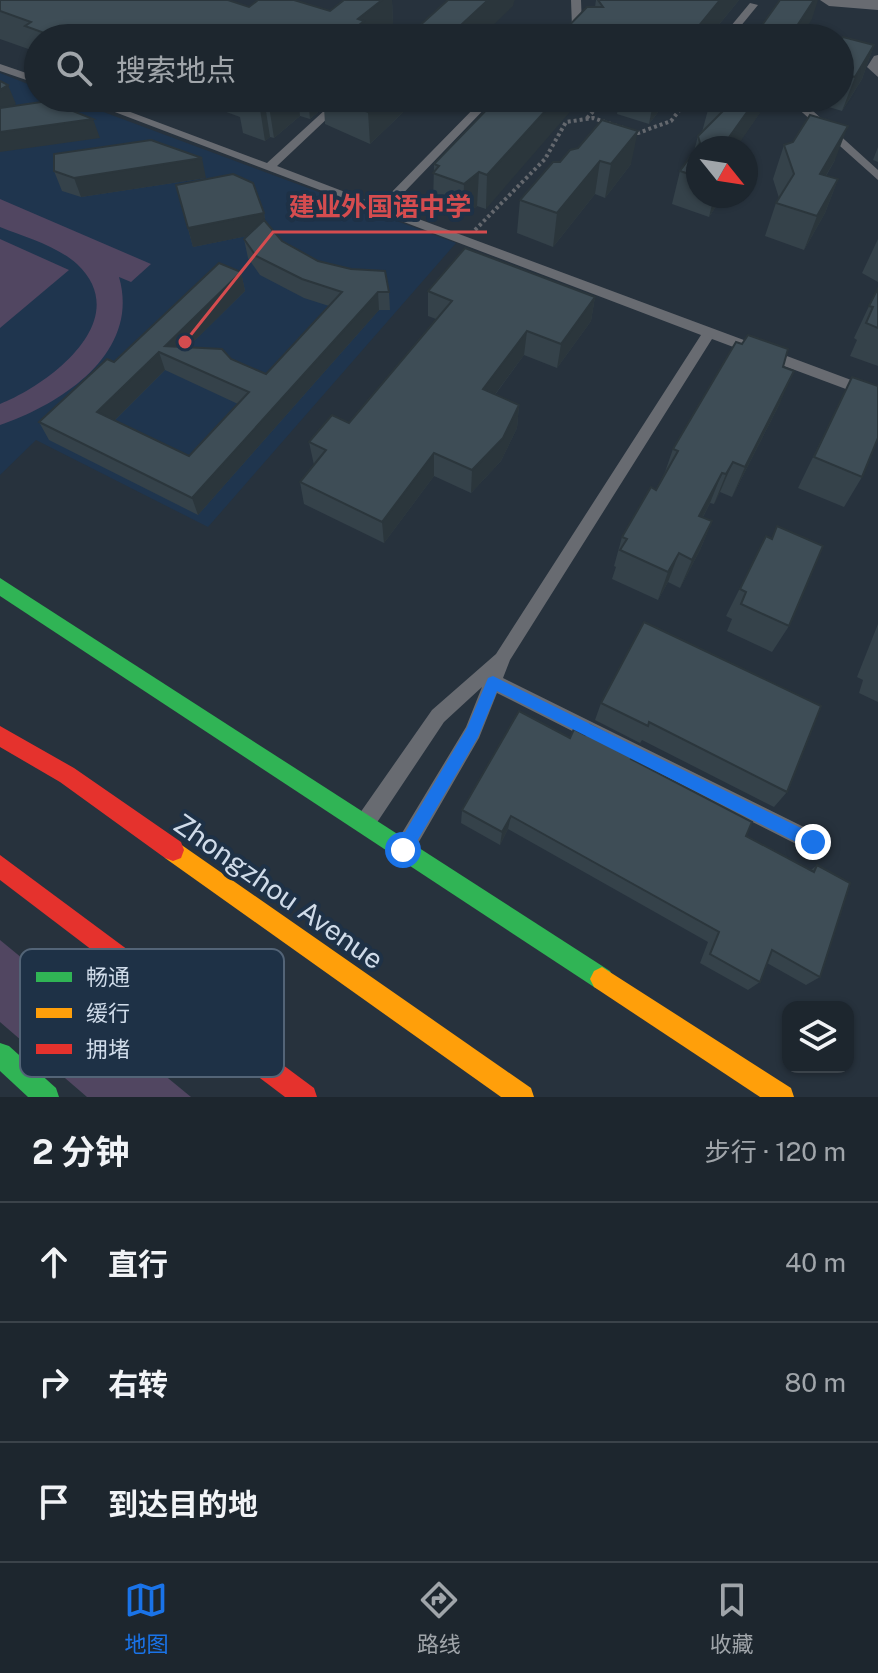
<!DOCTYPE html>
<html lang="zh">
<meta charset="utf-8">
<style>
:root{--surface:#1d262e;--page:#2a323a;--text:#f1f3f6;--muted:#a0a5aa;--line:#3b434a;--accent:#1a73e8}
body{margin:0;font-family:"Public Sans","Noto Sans SC",sans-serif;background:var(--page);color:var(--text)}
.controls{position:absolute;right:24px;bottom:24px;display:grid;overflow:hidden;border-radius:16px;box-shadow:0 2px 6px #0004}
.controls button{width:72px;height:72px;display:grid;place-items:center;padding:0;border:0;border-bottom:2px solid var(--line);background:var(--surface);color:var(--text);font:40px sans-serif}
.compass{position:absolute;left:686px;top:136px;width:72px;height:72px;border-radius:50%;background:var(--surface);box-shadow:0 2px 6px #0004;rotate:120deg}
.stop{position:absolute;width:24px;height:24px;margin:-18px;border:6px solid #1a73e8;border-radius:50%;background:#fff}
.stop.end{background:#1a73e8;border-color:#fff;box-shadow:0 2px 8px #0008}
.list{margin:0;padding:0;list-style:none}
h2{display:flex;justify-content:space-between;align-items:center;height:104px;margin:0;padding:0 32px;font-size:34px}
h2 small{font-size:26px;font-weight:400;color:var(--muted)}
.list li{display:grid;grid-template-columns:52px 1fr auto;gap:24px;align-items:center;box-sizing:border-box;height:120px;padding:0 32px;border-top:2px solid var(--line)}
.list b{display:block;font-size:30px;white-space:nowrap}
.list em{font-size:26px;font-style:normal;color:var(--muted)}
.icon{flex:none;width:44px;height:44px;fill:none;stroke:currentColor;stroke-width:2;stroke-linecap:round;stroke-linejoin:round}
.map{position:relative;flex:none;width:878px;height:1097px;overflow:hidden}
.search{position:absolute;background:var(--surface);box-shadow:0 2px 6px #0004;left:24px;right:24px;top:24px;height:88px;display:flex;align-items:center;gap:20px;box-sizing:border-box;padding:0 28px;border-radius:44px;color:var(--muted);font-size:30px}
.sheet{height:464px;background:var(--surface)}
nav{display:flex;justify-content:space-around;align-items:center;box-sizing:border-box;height:112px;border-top:2px solid var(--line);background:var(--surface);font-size:22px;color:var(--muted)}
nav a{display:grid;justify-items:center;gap:4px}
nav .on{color:var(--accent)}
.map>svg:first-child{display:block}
.built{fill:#1f354e}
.green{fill:#514661}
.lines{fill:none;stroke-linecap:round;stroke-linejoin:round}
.path{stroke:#64686e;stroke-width:4;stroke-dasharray:3 3;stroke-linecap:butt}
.lane{fill:#686b71;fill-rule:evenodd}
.street{fill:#686b71;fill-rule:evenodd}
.fast{fill:#30b455;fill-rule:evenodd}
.slow{fill:#ff9f0a;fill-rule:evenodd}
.jam{fill:#e5322d;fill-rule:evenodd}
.wall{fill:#35424a;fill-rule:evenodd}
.shaded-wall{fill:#2b363c}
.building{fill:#3e4d56;stroke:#2b363c;stroke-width:2;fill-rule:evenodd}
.route{fill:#1a73e8}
.labels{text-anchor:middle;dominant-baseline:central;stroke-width:8;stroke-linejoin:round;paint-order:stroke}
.near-street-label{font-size:28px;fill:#cfdbe9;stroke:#1e3146}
.key{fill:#1e3146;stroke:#536477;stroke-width:2}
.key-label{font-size:22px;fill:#cfdbe9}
.leader{fill:none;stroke:#d54c4f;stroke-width:3}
.callout-dot{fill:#d54c4f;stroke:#1e3146;stroke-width:3}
.callout-label{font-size:26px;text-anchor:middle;font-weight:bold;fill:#d54c4f;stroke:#1e3146;stroke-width:8;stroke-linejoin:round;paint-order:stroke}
</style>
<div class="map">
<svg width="878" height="1097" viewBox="0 0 878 1097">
<rect width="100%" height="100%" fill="#27323d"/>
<polygon class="built" points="0,73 38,88 38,98 66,98 456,243 208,527 36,440 0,475"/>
<g class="green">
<path d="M0 199 151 264 131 282 119 277C141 353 61 404 0 425V404C48 385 136 320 77 264 57 246 25 237 0 227Z"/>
<polygon points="0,239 69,270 0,328"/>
<polygon points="0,940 191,1097 87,1097 0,1022"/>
</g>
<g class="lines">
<g class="path">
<polyline points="587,118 605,98"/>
<polyline points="475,230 545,159 566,122 593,118 638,133 671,121 689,98"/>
</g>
<g class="lane">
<polygon points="571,0 581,0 582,26 596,38 585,38 577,32 544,38 550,32 572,27"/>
<polygon points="750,3 758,5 731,38 721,38"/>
<polygon points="878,55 878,77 867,67 874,56"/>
<polygon points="0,64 38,77 38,84 0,71"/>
<polygon points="78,98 93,98 267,163 338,98 349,98 277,166 379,205 484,98 495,98 389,208 878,390 878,401 712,339 510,660 503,678 820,835 823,842 820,849 813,852 806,849 497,693 479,738 413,852 406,855 399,852 396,845 399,838 466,727 482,687 444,722 374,827 367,829 360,827 357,820 360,813 432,710 496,654 701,335"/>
<polygon points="781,98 802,101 878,170 878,180 794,105"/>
</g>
<polygon class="street" points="820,0 878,0 878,10 829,6"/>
<g class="fast">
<polygon points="0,578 610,971 614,979 610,987 602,991 594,987 0,596"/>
<polygon points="0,1043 9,1046 56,1088 59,1097 28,1097 0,1071"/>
</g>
<g class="slow">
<polygon points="173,839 531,1088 534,1097 501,1097 165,858 162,850 165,842"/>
<polygon points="602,967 791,1088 794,1097 760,1097 594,987 590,979 594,971"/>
</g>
<g class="jam">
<polygon points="0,726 74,768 181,842 184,850 181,858 173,861 165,858 60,782 0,747"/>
<polygon points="0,855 314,1088 317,1097 285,1097 0,880"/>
</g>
</g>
<g class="wall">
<polygon points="0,0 249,7 330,11 344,0 392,0 393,24 376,38 38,38 38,58 34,51 0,39"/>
<polygon points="596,0 739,0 708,38 595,7"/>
<polygon points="840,42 874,45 862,79 842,111 812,102 813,98 840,98"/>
<polygon points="188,98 418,98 370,144 325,124 324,107 310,119 300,116 274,138 270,137 265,141 243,133 240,117"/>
<polygon points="498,98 486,209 477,206 463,217 433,206 434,164"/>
<polygon points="613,98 669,98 649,124 617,114 619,103"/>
<polygon points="712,98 768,98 766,104 736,147 698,148 698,196 723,196 709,217 672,204 680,171 694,151 698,136 702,132 709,106"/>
<polygon points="784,145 835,160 826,176 838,179 825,213 804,250 765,236 776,203 779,198 773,179"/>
<polygon points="878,147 878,162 873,160"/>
<polygon points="570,150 631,164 605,198 595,194 553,247 517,233 520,200 560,162"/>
<polygon points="54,171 206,178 81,197 62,191"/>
<path d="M176 185 264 213 265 220 282 241 318 261 389 292 390 310H379L198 515 49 440 39 422 114 362 241 272 245 291 188 347 231 359 266 374 329 306 304 298 260 275 248 258 244 239 247 236 193 247ZM165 370 238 404 189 456 115 420Z"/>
<polygon points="878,239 878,282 862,273"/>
<polygon points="878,287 878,366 850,356 857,340 854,338"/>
<polygon points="428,291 595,297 591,321 557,368 524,355 495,395 519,405 517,428 501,461 471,493 434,476 384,543 304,504 300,482 314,465 309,442 349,423 436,319 428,316"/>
<polygon points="852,377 862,477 844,507 798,488"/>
<polygon points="780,403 732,497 720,492 714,504 710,503 703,517 712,521 700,550 680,588 668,582 658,600 612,579 616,567 614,566 622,537 656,490 665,472 673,449"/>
<polygon points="766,536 771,538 789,626 772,652 727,631 732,619 726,616"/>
<polygon points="644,622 787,792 774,807 642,740 640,743 595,720 601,703"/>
<polygon points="878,624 878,702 859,693 863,680 857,677"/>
<polygon points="570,738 631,759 746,836 811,870 817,865 820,977 806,985 767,963 760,982 748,990 700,963 708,942 508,829 500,845 461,823 462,810"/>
</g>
<g class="shaded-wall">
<polygon points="382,0 392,0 393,24 376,38 343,38 358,19"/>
<polygon points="488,0 515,0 514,2 513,6 480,38 447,38"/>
<polygon points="720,0 739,0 708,38 689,38"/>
<polygon points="814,0 818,0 812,19 800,38 789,38"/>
<polygon points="874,45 862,79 842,111 855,77"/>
<polygon points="8,85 16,104 0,115 0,90"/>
<polygon points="279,98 298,98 300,116 274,138 269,106"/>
<polygon points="308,98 323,98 324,107 310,119"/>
<polygon points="382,98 418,98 370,144 368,112"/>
<polygon points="557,98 582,98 486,209 487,175"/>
<polygon points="654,98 669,98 649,124"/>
<polygon points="757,98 768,98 766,104 736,148 725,143"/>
<polygon points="265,105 270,137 265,141 260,109"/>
<polygon points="93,119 100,138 0,152 0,132"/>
<polygon points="848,126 835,160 807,207 820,174"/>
<polygon points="638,131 631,164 605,198 611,164"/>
<polygon points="202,158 206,178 81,197 74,178"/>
<polygon points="600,161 595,194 553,247 557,213"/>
<polygon points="479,172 477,206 463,217 464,184"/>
<polygon points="838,179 825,213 804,250 817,216"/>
<polygon points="714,196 723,196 709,217"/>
<polygon points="264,213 267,232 193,247 188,228"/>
<polygon points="241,272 245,291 176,359 165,346"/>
<polygon points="378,292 379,310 198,515 192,498"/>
<polygon points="595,297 591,321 557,368 561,344"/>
<polygon points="527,331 524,355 481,413 483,389"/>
<polygon points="159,352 165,370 105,430 97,412"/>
<polygon points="794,371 780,403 732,497 745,467"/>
<polygon points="519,405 517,428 501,461 471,493 472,470"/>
<polygon points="434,453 434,476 384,543 382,522"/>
<polygon points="733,462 720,492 714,504 726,474"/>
<polygon points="722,473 710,503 688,545 699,516"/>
<polygon points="712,521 700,550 680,588 692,560"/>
<polygon points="679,553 668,582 658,600 668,572"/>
<polygon points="511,816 508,829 500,845 502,832"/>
</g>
<g class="building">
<polygon points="0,0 228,0 249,7 258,0 294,0 330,11 344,0 382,0 358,19 364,21 343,38 58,38 25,26 31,22 0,11"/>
<polygon points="448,0 488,0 447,38 406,38"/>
<polygon points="598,0 720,0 689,38 557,38 587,7 603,7"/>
<polygon points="780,0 814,0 789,38 753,38"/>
<polygon points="843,37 874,45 855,77 840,73 840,42"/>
<polygon points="0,81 8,85 0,90"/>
<polygon points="241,98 279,98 269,106 265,105 260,109 237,101"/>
<polygon points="336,98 382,98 368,112"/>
<polygon points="498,98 557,98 487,175 479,172 464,184 433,173 439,166 434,164"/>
<polygon points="714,98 757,98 725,143 739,148 698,148 698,177 680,171 700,143 698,136 724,110 709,106"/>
<polygon points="48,101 93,119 0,132 0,108"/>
<polygon points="810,115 848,126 820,174 838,179 817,216 776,203 794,174 784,145 793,142"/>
<polygon points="602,120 638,131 611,164 600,161 557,213 520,200 553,162 560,162 570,150 578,148"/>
<polygon points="151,140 202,158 74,178 54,171 54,154"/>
<polygon points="233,174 253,183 264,213 188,228 176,185"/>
<path d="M264 220 282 241 318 261 351 269 385 271 389 292H378L192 498 39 422 107 359 114 362 219 263 241 272 165 346 222 349 231 359 266 374 342 292 302 279 256 256 244 239ZM159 352 249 392 189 456 97 412Z"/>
<polygon points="465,248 595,297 561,344 527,331 483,389 519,405 503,438 472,470 434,453 382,522 300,482 326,450 309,442 332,415 349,423 452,301 428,291"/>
<polygon points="878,288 878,328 866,323 873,307 869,306"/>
<polygon points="748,335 788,349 783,367 794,371 745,467 733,462 726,474 722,473 699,516 712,521 692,560 679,553 668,572 620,550 627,539 622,537 651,487 656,490 678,451 673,449 736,342 742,344"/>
<polygon points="852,377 878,386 878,438 862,477 814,457"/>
<polygon points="777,526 823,546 789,626 741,604 746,592 740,589 766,536 772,539"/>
<polygon points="644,622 821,706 787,792 649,722 648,726 601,703"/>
<polygon points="519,711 570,738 574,729 585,735 590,725 636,749 631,759 752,822 746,836 814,872 817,865 850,883 820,977 772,950 760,982 710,954 719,932 511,816 502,832 462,810"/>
</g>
<polygon class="route" points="493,676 819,837 819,848 808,848 497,691 478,737 409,855 398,855 398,844 467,728 488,678"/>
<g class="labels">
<g class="near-street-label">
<text transform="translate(279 891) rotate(35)">Zhongzhou Avenue</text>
</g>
</g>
<rect x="20" y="949" width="264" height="128" rx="12" class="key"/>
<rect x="36" y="972" width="36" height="10" fill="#30b455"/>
<rect x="36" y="1008" width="36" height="10" fill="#ff9f0a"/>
<rect x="36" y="1044" width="36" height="10" fill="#e5322d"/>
<g class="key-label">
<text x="86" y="985">畅通</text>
<text x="86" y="1021">缓行</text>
<text x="86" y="1057">拥堵</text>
</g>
<path class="leader" d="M185 342L273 232H487"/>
<circle class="callout-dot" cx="185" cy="342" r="8"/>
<g class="callout-label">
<text x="380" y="216">建业外国语中学</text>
</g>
</svg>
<div class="controls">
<button><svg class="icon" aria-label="layers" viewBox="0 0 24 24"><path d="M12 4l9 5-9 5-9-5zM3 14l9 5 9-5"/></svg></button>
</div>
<svg class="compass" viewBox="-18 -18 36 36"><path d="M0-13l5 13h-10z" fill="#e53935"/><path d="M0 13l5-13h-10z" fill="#a0a5aa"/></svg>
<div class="stop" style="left:403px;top:850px"></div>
<div class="stop end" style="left:813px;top:842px"></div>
<div class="search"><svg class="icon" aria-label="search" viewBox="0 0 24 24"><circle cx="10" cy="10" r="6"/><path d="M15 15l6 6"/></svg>搜索地点</div>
</div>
<section class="sheet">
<h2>2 分钟<small>步行 · 120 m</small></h2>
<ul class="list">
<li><svg class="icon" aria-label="ahead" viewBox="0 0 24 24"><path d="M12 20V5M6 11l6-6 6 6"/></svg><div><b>直行</b></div><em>40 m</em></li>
<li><svg class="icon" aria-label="right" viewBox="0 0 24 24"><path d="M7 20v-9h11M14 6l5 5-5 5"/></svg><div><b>右转</b></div><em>80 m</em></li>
<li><svg class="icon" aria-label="arrive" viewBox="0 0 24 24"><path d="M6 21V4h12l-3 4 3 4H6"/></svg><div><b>到达目的地</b></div></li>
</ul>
</section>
<nav>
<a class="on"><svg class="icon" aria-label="map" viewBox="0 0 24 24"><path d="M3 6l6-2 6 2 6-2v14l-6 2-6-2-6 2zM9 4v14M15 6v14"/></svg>地图</a>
<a><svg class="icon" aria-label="directions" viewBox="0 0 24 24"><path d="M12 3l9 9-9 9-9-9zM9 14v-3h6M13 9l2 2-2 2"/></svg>路线</a>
<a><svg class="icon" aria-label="saved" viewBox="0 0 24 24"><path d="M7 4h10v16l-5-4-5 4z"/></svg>收藏</a>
</nav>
